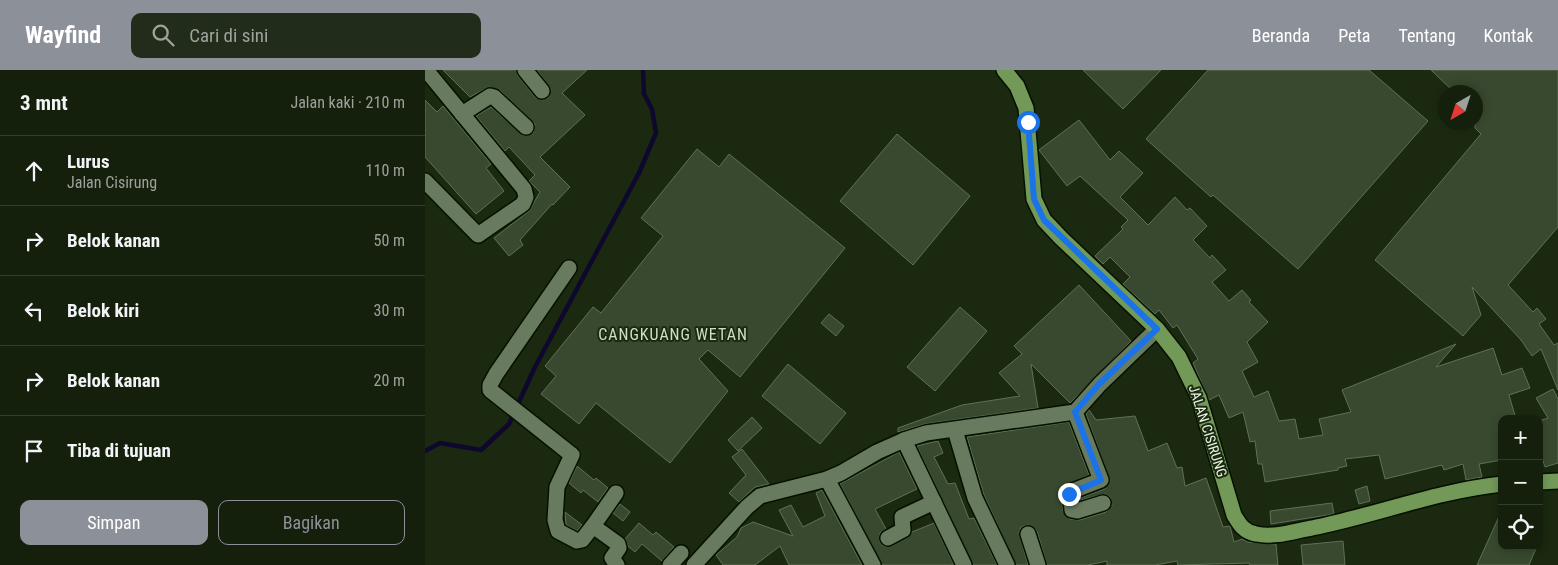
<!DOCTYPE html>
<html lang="id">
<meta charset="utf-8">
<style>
:root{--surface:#141f0c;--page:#212c1a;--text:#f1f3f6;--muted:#9da29d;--line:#333d2d;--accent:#8c9099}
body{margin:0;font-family:"Roboto Condensed",sans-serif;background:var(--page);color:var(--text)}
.controls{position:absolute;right:15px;bottom:15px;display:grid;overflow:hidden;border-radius:10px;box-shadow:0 2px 8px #0003}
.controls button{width:45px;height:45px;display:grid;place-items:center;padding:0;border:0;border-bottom:1px solid var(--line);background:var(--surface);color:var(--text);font:25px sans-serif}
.compass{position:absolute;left:1013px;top:15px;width:45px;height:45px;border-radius:50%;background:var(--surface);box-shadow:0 2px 8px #0003;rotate:219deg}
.stop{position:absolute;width:15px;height:15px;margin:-11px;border:4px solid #1a73e8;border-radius:50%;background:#fff}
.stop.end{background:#1a73e8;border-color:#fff;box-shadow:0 1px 5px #0008}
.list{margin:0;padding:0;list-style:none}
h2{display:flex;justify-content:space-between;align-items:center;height:65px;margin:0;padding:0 20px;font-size:21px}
h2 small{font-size:16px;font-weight:400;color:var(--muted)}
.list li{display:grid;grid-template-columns:32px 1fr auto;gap:15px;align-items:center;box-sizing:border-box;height:70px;padding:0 20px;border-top:1px solid var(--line)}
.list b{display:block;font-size:19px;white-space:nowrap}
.list p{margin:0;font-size:16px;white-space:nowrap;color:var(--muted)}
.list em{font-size:16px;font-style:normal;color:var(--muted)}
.actions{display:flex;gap:10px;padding:15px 20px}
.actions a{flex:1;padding:11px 0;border:1px solid var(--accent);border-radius:10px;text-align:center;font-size:18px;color:var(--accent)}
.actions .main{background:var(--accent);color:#fff}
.icon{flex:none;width:28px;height:28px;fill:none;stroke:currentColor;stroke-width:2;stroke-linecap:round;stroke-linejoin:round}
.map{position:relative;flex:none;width:1133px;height:495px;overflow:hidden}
header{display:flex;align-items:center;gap:30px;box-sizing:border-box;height:70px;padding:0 25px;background:var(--accent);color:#fff}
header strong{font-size:24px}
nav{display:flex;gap:28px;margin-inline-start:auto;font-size:18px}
.search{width:350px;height:45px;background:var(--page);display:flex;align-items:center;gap:12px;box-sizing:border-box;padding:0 18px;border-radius:10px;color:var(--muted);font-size:19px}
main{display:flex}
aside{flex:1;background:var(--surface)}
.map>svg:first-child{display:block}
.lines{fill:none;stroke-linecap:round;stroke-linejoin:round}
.stream{stroke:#0e082f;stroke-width:4.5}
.building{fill:#39492f;stroke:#5f7155}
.minor-casing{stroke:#051100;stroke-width:18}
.major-casing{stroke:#051100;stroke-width:18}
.minor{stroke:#697b5f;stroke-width:15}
.major{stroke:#729958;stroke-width:15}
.route{stroke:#1a73e8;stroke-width:6}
.labels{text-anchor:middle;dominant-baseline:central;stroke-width:4;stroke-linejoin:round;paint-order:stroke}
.street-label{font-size:14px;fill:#e8f3e3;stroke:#1a2910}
.quarter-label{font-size:16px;letter-spacing:1px;fill:#cce1c1;stroke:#1a2910}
</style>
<header>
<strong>Wayfind</strong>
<div class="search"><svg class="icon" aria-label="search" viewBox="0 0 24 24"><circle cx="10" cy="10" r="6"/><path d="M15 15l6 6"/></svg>Cari di sini</div>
<nav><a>Beranda</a><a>Peta</a><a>Tentang</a><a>Kontak</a></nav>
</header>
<main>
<aside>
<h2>3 mnt<small>Jalan kaki · 210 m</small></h2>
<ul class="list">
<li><svg class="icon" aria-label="ahead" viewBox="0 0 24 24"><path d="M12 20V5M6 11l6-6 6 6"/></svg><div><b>Lurus</b><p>Jalan Cisirung</p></div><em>110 m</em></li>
<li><svg class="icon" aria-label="right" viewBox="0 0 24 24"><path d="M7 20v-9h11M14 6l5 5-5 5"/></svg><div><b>Belok kanan</b></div><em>50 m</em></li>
<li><svg class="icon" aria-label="left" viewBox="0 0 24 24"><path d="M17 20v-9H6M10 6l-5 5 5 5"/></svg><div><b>Belok kiri</b></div><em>30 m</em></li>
<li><svg class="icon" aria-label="right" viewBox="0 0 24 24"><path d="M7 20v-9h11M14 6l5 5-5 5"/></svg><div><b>Belok kanan</b></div><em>20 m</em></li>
<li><svg class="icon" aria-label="arrive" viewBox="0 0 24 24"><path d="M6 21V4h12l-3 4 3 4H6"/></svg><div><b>Tiba di tujuan</b></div></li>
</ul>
<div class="actions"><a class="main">Simpan</a><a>Bagikan</a></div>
</aside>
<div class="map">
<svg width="1133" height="495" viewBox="0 0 1133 495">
<rect width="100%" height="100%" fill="#1a2910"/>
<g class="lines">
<polyline class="stream" points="0,381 15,373 56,380 84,354 109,299 214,103 231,63 227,39 219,24 218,0"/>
</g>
<g class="building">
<polygon points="18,0 91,0 93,6 110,27 118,30 123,28 126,19 112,0 162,0 137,23 160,45 115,87 145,117 128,135 127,134 95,170 98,175 84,186 69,168 104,141 115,122 104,111 110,105 84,77 80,81 51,46 66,37 99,66 108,63 110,54 75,20 63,17 45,27"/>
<polygon points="658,0 736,0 698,39"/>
<polygon points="783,0 944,0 1003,51 873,199 788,125 786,127 721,69"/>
<polygon points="1006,0 1133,0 1133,157 1083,215 1108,242 1112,238 1121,249 1114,254 1129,275 1133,273 1133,320 1116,279 1107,286 1096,270 1047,217 1056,245 1038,266 950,190 1056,64 1050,58 1050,22 1029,22"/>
<polygon points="0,30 12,42 18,36 66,94 61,98 79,121 51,144 0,87"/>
<polygon points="654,50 685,90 694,81 718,103 695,127 723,155 750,127 762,140 765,138 782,156 768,170 785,188 787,185 801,200 787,212 804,231 817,220 826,230 824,232 843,252 822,272 833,292 817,301 829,327 843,321 854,351 870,349 874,369 898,365 894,349 926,342 917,320 1031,274 1011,297 1068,278 1077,305 1097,298 1105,318 1084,325 1091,349 1077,349 1077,390 1054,394 1057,407 1041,410 1038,394 1019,400 1017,395 960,409 954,385 920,389 922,396 913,398 913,400 840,412 837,394 833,394 830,371 825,372 818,342 804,348 794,325 784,330 768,293 773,289 752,255 748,258 734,240 730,244 698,214 705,207 685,187 678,194 670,186 698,159 696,157 703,150 655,106 642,116 614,80"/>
<polygon points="472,64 545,126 488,195 415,131"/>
<polygon points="272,79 294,97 304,84 420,178 315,307 283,280 274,289 303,321 245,393 171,333 154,354 116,324 131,306 120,296 168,237 176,243 238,166 216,148"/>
<polygon points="654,215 706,271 645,333 606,294 613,338 500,354 473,362 473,358 537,335 595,326 574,303 597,284 589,276"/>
<polygon points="535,237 562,261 510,321 482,297"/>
<polygon points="404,244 419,256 411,266 396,253"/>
<polygon points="363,294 421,343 395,374 337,326"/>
<polygon points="1128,319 1133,329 1133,393 1120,397 1114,379 1114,351 1123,348 1111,328"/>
<polygon points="664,340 671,350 710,346 723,381 742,373 752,398 757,397 760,416 781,408 798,457 805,456 809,472 817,469 822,472 851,474 853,495 825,495 824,493 753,495 752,491 730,495 682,495 682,491 663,495 622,495 612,461 604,455 596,457 594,463 603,495 591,495 559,425 542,367 644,352 664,405 638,416 636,423 638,441 645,449 655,450 681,442 687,435 685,427 680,424 655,430 655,428 680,419 685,411 661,344"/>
<polygon points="327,347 337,358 313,381 303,370"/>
<polygon points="513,371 518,383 509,387 523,414 530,413 544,449 549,448 572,495 548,495 492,376"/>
<polygon points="317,379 344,414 330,417 314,432 304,423 321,405 307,387"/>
<polygon points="474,382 492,419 450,439 461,459 455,463 455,472 458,476 467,476 482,468 487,462 509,453 529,495 457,495 415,414"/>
<polygon points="152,396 169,410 171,408 183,418 173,432 158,420 156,423 144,413"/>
<polygon points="942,416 945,431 934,434 930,420"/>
<polygon points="397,420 437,495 364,495 355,476 330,495 298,495 291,485 312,467 316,458 328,452 368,466 354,440 366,435 378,457 400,446 391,423"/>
<polygon points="907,433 909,444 846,454 845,441"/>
<polygon points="195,434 205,442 198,451 188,443"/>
<polygon points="1077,440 1077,476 1112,476 1104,495 1052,495"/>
<polygon points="140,442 157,455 152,461 141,455"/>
<polygon points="214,453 228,465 231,462 249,477 237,491 217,474 210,482 203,476 200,469"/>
<polygon points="918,471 920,495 878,495 876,475"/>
</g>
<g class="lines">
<defs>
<g id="minor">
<polyline points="100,0 117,21"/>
<polyline points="37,44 65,26 69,27 101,57"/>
<polyline points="0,111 53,165 98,134 101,127 99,119 1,0"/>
<polyline points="144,198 71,304 65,315 65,320 147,385 132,417 130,450 133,461 152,471 157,470 168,456"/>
<polyline points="650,342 676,410 645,422 647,440 652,441 678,433"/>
<polyline points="530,360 550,428 582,495"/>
<polyline points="479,370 539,495"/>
<polyline points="402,409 448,495"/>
<polyline points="191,423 168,456 193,474 194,478 187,488 192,495"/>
<polyline points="603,464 613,495"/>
<polyline points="463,468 478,460 477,447 509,432"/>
<polyline points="245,495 256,483"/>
<polyline points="269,495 322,437 335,426 402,409 416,403 452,382 479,370 501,363 650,342 675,314 732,259"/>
</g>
<g id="major">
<path d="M579 0 592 16 601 38 609 129 619 150 636 168 732 259 754 287 774 328 809 445C815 455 819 462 831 464 850 468 869 461 887 458 951 445 1012 421 1077 414"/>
<polyline points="1114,412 1133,411"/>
</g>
</defs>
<use href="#minor" class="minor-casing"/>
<use href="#major" class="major-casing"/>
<use href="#minor" class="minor"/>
<use href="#major" class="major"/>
</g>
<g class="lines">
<polyline class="route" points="603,52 609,129 619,150 732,259 674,314 650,342 676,410 644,424"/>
</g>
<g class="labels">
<g class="street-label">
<text transform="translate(783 361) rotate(72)">JALAN CISIRUNG</text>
</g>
<g class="quarter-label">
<text x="248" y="264">CANGKUANG WETAN</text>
</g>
</g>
</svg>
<div class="controls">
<button>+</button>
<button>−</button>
<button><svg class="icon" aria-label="locate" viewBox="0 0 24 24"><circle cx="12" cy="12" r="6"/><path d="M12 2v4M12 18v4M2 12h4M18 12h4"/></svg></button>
</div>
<svg class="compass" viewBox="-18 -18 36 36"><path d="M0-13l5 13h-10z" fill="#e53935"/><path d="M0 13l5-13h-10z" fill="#9da29d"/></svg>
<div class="stop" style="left:603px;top:52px"></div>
<div class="stop end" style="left:644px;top:424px"></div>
</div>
</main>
